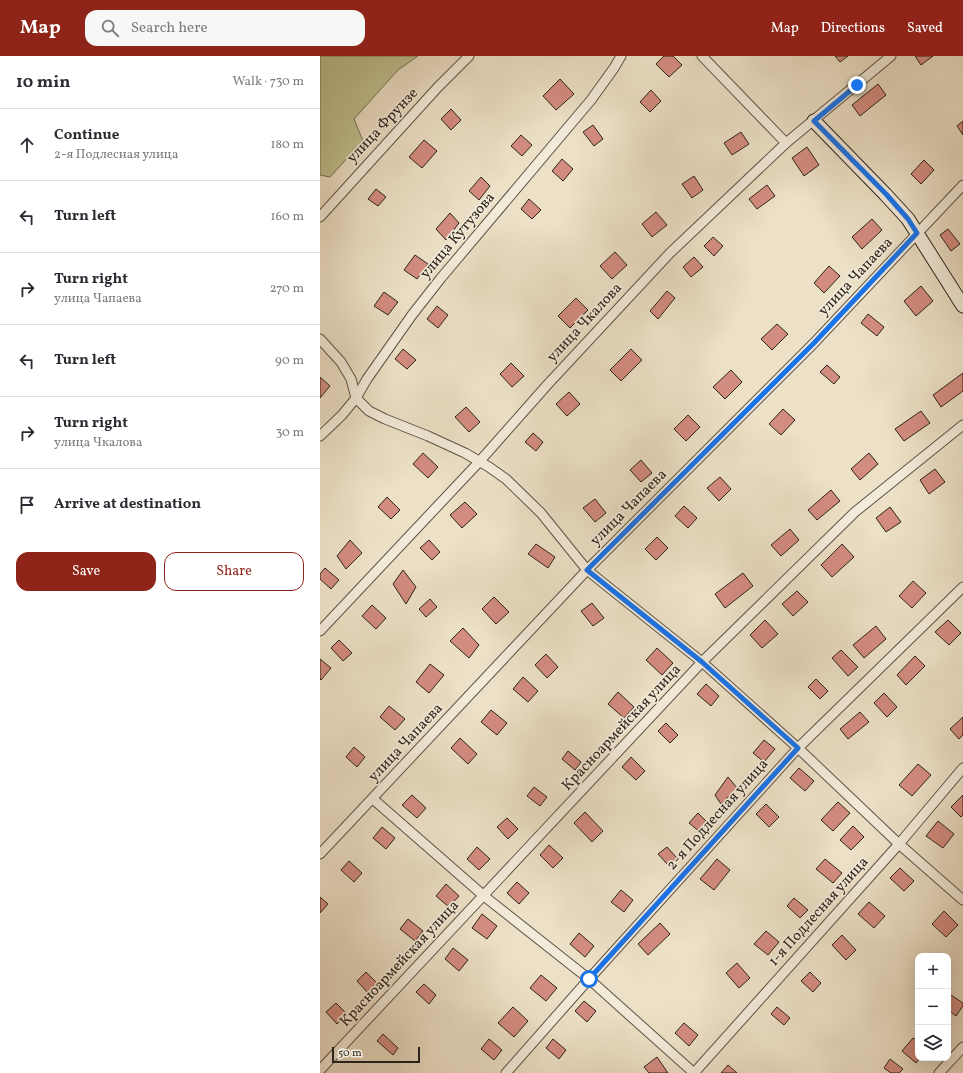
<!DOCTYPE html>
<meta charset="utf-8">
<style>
:root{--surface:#fff;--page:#f7f7f7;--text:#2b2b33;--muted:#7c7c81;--line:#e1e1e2;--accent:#8f2418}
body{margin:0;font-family:Vollkorn,serif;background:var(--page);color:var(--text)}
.controls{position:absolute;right:12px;bottom:12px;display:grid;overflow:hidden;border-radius:8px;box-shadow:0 4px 16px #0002}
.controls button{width:36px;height:36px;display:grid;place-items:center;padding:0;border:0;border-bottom:1px solid var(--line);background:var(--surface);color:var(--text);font:20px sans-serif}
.scale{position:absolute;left:12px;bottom:10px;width:88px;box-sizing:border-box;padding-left:4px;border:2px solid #2d241b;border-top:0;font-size:11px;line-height:14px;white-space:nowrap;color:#2d241b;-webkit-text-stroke:3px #f3ebda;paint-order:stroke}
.stop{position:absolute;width:12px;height:12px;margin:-9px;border:3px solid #1a73e8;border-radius:50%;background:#fff}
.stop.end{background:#1a73e8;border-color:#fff;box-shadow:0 1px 4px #0008}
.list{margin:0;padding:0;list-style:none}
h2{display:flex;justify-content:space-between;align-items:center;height:52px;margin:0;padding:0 16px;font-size:17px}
h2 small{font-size:13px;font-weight:400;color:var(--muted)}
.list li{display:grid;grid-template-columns:26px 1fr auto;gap:12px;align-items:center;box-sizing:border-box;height:72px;padding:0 16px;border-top:1px solid var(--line)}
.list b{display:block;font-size:15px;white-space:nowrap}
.list p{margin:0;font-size:13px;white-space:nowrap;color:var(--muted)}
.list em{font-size:13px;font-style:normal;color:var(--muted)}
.actions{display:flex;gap:8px;padding:12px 16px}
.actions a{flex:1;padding:9px 0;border:1px solid var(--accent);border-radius:12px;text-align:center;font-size:14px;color:var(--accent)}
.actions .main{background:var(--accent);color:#fff}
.icon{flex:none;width:22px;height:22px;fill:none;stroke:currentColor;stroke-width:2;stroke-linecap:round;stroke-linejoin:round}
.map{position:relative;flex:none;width:643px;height:1017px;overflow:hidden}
header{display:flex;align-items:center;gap:24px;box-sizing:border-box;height:56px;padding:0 20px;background:var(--accent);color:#fff}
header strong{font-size:19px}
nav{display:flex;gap:22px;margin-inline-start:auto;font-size:14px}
.search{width:280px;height:36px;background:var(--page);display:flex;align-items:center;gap:10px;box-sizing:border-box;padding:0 14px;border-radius:12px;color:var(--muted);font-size:15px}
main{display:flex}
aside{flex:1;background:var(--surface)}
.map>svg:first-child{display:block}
.green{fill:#c0c090;stroke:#767256}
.building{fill:#d38c80;stroke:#2d241b}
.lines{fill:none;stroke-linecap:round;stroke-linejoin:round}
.street-casing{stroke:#5d5346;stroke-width:11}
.secondary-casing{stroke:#2d241b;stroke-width:15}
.street{stroke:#f3ebda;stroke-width:9}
.secondary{stroke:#f3ebda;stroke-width:13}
.route{stroke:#1a73e8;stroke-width:5}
.labels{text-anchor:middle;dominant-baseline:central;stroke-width:3.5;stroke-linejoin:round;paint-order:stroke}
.street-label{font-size:15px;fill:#2d241b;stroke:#f3ebda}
</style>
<header>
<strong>Map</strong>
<div class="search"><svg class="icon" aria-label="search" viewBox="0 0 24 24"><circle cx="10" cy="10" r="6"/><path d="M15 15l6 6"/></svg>Search here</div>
<nav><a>Map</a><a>Directions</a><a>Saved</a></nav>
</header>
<main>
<aside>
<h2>10 min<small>Walk · 730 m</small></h2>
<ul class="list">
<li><svg class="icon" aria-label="ahead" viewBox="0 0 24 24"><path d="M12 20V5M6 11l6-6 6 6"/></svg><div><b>Continue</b><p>2-я Подлесная улица</p></div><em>180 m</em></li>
<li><svg class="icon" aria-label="left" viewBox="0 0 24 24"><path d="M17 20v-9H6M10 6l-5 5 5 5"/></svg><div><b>Turn left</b></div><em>160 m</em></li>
<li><svg class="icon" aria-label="right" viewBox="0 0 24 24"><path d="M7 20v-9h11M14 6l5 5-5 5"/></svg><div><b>Turn right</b><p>улица Чапаева</p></div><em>270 m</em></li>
<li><svg class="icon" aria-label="left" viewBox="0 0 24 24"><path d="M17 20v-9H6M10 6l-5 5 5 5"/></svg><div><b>Turn left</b></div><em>90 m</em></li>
<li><svg class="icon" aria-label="right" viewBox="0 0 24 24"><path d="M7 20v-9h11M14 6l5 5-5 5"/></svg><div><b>Turn right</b><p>улица Чкалова</p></div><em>30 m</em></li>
<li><svg class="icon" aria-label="arrive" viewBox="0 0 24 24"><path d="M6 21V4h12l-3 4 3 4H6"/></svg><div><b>Arrive at destination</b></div></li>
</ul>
<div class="actions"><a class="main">Save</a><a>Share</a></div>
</aside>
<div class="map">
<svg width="643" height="1017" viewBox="0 0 643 1017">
<rect width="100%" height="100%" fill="#ece0c6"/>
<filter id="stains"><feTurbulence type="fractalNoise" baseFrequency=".005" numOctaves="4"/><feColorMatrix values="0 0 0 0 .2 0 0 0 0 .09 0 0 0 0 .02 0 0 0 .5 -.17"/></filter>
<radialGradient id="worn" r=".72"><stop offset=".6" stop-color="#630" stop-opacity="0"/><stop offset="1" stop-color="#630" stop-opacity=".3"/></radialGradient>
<polygon class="green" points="0,0 98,0 78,14 34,63 43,85 10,121 0,119"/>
<g class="building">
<polygon points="344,0 353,0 362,9 349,21 336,8"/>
<polygon points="515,0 528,0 520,6"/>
<polygon points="595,0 613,0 601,9"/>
<polygon points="240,23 254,38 236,54 223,40"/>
<polygon points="558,28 566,39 540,60 532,49"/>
<polygon points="331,34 341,45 330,56 320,46"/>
<polygon points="131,53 141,64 131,74 121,63"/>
<polygon points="643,65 643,79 637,70"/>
<polygon points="273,69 283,83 274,90 263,76"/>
<polygon points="421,76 429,88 412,99 404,87"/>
<polygon points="201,79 212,89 202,100 191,90"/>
<polygon points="104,84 117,95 102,112 89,101"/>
<polygon points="487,91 499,109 484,120 472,102"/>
<polygon points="242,103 253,113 243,125 232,115"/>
<polygon points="604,104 614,114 601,128 591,118"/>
<polygon points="374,120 383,134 372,142 362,128"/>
<polygon points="161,121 170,130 159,144 149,135"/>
<polygon points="447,129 455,140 437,153 429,143"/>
<polygon points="56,133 66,141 58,150 48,143"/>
<polygon points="209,143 221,154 212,163 201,153"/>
<polygon points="336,156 347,169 332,181 322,168"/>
<polygon points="130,157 139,167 126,184 116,173"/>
<polygon points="552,163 562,174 542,193 532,181"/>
<polygon points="628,173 640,188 631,195 620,179"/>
<polygon points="393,181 403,190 394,200 384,190"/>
<polygon points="295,196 307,209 292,223 280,210"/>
<polygon points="95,199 108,208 97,223 84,214"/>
<polygon points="374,201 383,211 371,221 363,211"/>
<polygon points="509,210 520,220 504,237 494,227"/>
<polygon points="601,230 613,245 596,260 584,245"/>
<polygon points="347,235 355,242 338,263 330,255"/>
<polygon points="64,236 78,246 68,259 54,250"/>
<polygon points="256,242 268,254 250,272 238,260"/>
<polygon points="117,250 128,259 118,272 107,263"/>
<polygon points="548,258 564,271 557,280 541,267"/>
<polygon points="457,268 468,278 452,294 441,283"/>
<polygon points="83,293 96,304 87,313 75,303"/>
<polygon points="311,293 322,304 301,325 290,314"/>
<polygon points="191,307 204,320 192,331 180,318"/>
<polygon points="507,309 520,321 514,328 500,316"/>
<polygon points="411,314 422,326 405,343 393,331"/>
<polygon points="643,317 643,335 621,351 613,339"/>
<polygon points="0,321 10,330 0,342"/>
<polygon points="249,336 260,348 247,360 236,348"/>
<polygon points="146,351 160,366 149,376 135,361"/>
<polygon points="463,353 475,364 461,379 449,368"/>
<polygon points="601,355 610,367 584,385 575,373"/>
<polygon points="368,359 380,371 366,385 354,373"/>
<polygon points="213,377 223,386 216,395 205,386"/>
<polygon points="103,397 118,411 108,422 93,408"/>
<polygon points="549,397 558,408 540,424 531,413"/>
<polygon points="321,404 332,417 321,426 310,414"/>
<polygon points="615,413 625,426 609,438 600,424"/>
<polygon points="400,421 411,433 399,445 387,432"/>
<polygon points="511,434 520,445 497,464 488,454"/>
<polygon points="67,441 80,454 71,463 58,451"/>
<polygon points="275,443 286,457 275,466 263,452"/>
<polygon points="145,446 157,458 142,472 130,459"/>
<polygon points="364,450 377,462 368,472 355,460"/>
<polygon points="570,451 581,466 566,476 556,462"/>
<polygon points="470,473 479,484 461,500 451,489"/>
<polygon points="337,481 348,492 336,504 325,493"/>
<polygon points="30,484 42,497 26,513 17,500"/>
<polygon points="109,484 120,496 112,504 100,492"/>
<polygon points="216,488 235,501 228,512 208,498"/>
<polygon points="522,488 534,501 512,521 501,509"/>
<polygon points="5,512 19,524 11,533 0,523 0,518"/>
<polygon points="83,514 96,531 86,548 73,528"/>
<polygon points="423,517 433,530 405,552 395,538"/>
<polygon points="593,525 606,537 592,552 579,540"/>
<polygon points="477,535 488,546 473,560 462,548"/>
<polygon points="174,541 189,556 176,568 162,553"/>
<polygon points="110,543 117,551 106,561 99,553"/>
<polygon points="272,547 284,562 273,570 261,555"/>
<polygon points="52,549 66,562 56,573 42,560"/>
<polygon points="445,564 458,578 442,592 430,579"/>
<polygon points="628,564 641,577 629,589 615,576"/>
<polygon points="556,570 566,583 544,602 533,589"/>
<polygon points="143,572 159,589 149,602 130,585"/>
<polygon points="19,584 32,597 23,605 11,592"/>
<polygon points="337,592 353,607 342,619 326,604"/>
<polygon points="521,594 538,611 528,620 512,602"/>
<polygon points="226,598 238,611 227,622 215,609"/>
<polygon points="595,600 605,610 586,629 577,619"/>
<polygon points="0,603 11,612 1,624 0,623"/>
<polygon points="110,608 124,619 109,637 96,626"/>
<polygon points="203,621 218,635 208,646 193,633"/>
<polygon points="496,623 508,635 500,643 488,631"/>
<polygon points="386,628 399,640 391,650 377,638"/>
<polygon points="298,636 314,651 304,662 288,648"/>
<polygon points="564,637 577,651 567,661 554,647"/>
<polygon points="69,650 85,663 75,674 60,661"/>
<polygon points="171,654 187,667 177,679 161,666"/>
<polygon points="540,656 549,666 528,683 520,673"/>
<polygon points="643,661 643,679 639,683 630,673"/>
<polygon points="346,667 358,679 350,687 338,675"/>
<polygon points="140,682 157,698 148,708 131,692"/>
<polygon points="444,684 455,693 444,706 433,697"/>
<polygon points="34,691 45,701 37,711 26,701"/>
<polygon points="248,695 261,706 255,714 242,703"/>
<polygon points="311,701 325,715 316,724 302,711"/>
<polygon points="598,708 611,719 592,740 579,729"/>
<polygon points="479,712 494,725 485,735 470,722"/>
<polygon points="408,721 417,732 401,748 395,739"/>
<polygon points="214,731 227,741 220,750 207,740"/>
<polygon points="92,739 106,752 97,762 82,749"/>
<polygon points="643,739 643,759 641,761 631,751"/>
<polygon points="518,746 530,757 513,775 501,764"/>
<polygon points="446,748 459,761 449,771 436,758"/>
<polygon points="265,756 283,775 272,786 254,767"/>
<polygon points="378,757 388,767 380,776 369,767"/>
<polygon points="187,762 198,773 188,783 177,771"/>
<polygon points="618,765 634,778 623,792 606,780"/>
<polygon points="533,770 544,781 531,794 520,784"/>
<polygon points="62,771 75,782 66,793 53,782"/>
<polygon points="229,789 243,802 233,812 220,799"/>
<polygon points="157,791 170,803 159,814 147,803"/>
<polygon points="347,791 357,802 348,809 338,798"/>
<polygon points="397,803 410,814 394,834 380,823"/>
<polygon points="505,803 522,817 513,827 496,813"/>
<polygon points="29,805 42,817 34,826 21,814"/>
<polygon points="580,812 594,825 584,835 570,822"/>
<polygon points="197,826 209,837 199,848 187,837"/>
<polygon points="126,828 139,840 129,851 116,840"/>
<polygon points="301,834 313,844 304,856 291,846"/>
<polygon points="0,841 8,848 0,857"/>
<polygon points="474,842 488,854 480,862 467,850"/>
<polygon points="549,846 565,860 554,872 538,858"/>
<polygon points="624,855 638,869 626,881 612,868"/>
<polygon points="162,858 177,870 167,883 152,872"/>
<polygon points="88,863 103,875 95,885 80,873"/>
<polygon points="340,867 350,878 328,899 318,888"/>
<polygon points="446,875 459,886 448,899 434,888"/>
<polygon points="259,877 274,890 265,901 250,888"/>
<polygon points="522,879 536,894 526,904 512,889"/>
<polygon points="133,892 148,904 139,915 125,903"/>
<polygon points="417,907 430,922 419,932 406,917"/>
<polygon points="46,916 58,928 48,937 37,925"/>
<polygon points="490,916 501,927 493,936 481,925"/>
<polygon points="221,919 237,932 226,945 210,932"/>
<polygon points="104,928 116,939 109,948 96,936"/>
<polygon points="628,937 643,947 643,950 636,960 628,954"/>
<polygon points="264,945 276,955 267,966 255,955"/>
<polygon points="16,947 27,958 17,968 6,956"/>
<polygon points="193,951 208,965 194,981 178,967"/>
<polygon points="457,951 470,962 464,969 451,958"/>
<polygon points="364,967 378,979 369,990 355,977"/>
<polygon points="63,978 78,992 73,999 57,985"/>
<polygon points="593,982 598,986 598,1002 600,1002 596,1007 582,995"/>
<polygon points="169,983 182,994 174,1004 161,993"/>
<polygon points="233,983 246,994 239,1003 226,992"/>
<polygon points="337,1001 348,1017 329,1017 324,1011"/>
<polygon points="570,1003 583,1013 579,1017 571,1017 564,1012"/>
<polygon points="408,1009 417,1017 401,1017"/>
</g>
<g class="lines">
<defs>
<g id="street">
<polyline points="382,0 466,87"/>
<polyline points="0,161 118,31 149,0"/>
<polyline points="0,283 21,306 31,323 36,342 49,355 65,363 108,380 145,397 169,411 186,423 221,457 267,514 382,606 478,692 579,788 643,844"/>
<polyline points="0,380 22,359 36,342 47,323 92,259 121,222 271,44 294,12 301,0"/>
<polyline points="0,575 159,406 228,328 350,197 466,87 571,0"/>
<polyline points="53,743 164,840 269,923 374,1017"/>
<polyline points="0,798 267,514 494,287 643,129"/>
<polyline points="0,1014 382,606 535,456 643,369"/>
<polyline points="186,1017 269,923 478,692 643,531"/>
<polyline points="374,1017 579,788 643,712"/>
<polyline points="619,1017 643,991"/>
</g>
<polyline id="secondary" points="494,65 565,138 588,163 643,250"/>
</defs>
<use href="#street" class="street-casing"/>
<use href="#secondary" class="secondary-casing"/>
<use href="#street" class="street"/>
<use href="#secondary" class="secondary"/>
</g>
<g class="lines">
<polyline class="route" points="269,923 478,692 382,606 267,514 494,287 597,177 588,163 566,138 494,65 537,29"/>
</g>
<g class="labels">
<g class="street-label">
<text transform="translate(63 70) rotate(-47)">улица Фрунзе</text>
<text transform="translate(138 180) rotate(-50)">улица Кутузова</text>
<text transform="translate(536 221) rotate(-47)">улица Чапаева</text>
<text transform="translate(265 267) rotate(-47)">улица Чкалова</text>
<text transform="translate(309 452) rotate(-45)">улица Чапаева</text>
<text transform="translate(302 672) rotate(-47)">Красноармейская улица</text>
<text transform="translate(86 687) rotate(-47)">улица Чапаева</text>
<text transform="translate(398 759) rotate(-48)">2-я Подлесная улица</text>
<text transform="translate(499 856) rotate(-48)">1-я Подлесная улица</text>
<text transform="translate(80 908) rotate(-47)">Красноармейская улица</text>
</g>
</g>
<rect width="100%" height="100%" filter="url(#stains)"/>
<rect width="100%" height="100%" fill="url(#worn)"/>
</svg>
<div class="controls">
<button>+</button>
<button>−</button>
<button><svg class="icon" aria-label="layers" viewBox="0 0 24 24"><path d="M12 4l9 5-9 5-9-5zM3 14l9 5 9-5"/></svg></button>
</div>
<div class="scale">50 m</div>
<div class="stop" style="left:269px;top:923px"></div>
<div class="stop end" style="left:537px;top:29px"></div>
</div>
</main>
